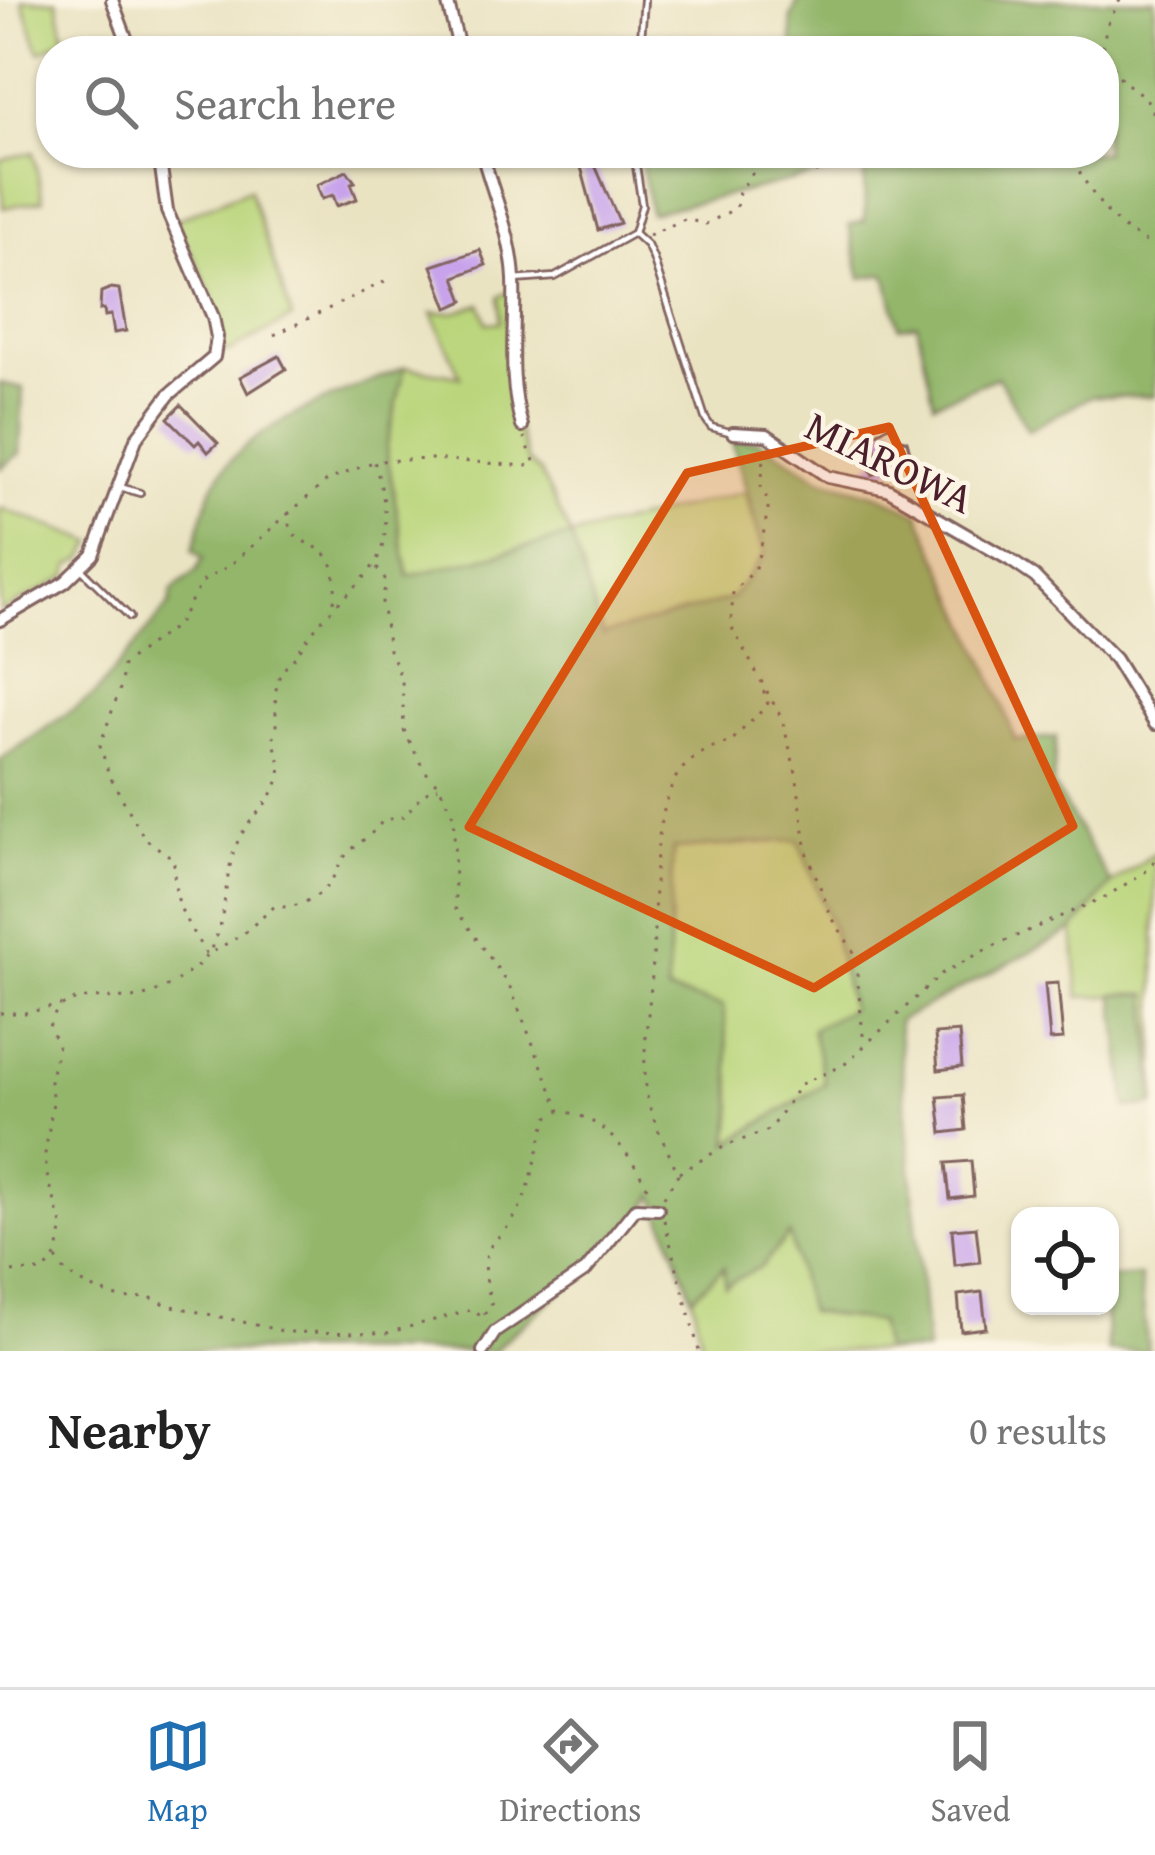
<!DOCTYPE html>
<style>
:root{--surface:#fff;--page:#f6f6f6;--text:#222;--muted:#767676;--line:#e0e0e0;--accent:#1f6fb2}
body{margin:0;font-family:"Gentium Book Plus",serif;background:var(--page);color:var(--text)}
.controls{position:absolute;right:36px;bottom:36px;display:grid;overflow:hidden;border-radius:24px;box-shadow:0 3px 9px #0004}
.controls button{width:108px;height:108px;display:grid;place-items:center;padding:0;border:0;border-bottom:3px solid var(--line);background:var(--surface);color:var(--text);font:60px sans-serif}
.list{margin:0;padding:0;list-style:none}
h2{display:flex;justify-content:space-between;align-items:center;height:156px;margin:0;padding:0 48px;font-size:51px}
h2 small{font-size:39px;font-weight:400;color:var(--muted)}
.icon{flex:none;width:66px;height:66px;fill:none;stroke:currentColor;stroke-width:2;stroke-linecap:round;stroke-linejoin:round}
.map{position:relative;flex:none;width:1155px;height:1351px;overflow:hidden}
.search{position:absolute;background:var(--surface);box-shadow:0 3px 9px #0004;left:36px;right:36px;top:36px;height:132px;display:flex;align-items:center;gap:30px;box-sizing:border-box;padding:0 42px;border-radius:48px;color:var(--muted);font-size:45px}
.sheet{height:336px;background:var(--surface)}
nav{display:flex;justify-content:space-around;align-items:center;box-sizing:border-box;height:168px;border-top:3px solid var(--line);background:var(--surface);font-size:33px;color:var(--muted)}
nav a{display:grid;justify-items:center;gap:6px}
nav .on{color:var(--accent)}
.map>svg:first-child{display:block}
.green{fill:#bad57b;stroke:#827a53;stroke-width:3}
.forest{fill:#93b66b;stroke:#6e6a4b;stroke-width:3;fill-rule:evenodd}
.building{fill:#c8a3ec}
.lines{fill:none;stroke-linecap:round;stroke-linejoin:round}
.lane-casing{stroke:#826460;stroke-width:10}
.street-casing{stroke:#826460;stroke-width:16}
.path{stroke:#826460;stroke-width:3;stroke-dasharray:3 9;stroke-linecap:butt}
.lane{stroke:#fff;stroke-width:4.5}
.street{stroke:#fff;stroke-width:10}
.marked{fill:#d8530f;fill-opacity:0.2;stroke:#d8530f;stroke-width:9;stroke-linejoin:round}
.labels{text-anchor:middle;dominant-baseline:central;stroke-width:9;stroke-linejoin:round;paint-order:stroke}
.street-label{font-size:42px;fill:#4a1f2b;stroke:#fcf5e5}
</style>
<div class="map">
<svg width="1155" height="1351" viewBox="0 0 1155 1351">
<rect width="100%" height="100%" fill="#fcf5e5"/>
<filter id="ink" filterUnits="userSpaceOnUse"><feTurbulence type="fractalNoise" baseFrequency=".00833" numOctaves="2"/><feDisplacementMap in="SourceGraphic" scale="24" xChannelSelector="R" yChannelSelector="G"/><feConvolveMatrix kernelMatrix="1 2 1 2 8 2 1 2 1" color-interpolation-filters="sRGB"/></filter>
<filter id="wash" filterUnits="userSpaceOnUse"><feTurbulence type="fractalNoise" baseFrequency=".004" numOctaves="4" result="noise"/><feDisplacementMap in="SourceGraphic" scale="48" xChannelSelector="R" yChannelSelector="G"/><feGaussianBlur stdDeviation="2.7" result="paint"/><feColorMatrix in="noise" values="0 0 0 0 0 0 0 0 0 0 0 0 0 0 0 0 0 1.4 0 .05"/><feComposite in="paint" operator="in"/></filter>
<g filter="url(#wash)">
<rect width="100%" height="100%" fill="#eae3c2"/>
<g class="green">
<polygon points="22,0 57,0 65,40 39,52"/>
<polygon points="33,152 43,200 3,208 0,160"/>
<path d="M249 189 292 318 230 351 221 350C226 305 193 260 175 220Z"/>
<polygon points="510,291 506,363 509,402 528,462 540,472 571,536 745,492 765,555 731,599 602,635 571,536 408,577 386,448 405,367 460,376 432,313 457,312 481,304 487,323 500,322 499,297"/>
<polygon points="0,508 94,542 83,559 70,565 68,576 0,612"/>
<polygon points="799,840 832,927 851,1010 825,1083 727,1144 733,1106 730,1073 667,993 673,849"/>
<polygon points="1155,853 1155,1105 1154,1105 1148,994 1079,997 1073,930 1111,884"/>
<polygon points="789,1233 879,1322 884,1351 703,1351 692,1297 725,1266 726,1285"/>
</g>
<g class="forest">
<polygon points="798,0 1155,0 1155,396 1092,396 1028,430 998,377 934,403 917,324 899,327 886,274 861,278 849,225 865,221 864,164 650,213 640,153 1104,153 1104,51 793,51 791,18"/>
<path d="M405 367 386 448 408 576 571 536 603 635 731 599 765 555 732 440 759 441 822 479 881 496 919 514C952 590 989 662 1015 740L1056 737 1053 785 1111 884 1073 930 898 1021 927 1351H884L878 1322 808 1312 789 1234 762 1266 725 1285 724 1267 692 1297 654 1195 633 1229 501 1343 496 1351H0V760L94 695 170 604 172 590 196 571 203 558 193 550C201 528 205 499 217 479 252 421 345 393 405 367ZM798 840 832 927 851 1009 812 1029 825 1084 729 1143 733 1106 723 1006 667 992 673 849Z"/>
<polygon points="0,383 23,388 20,453 0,469"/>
<polygon points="1114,994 1148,994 1154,1105 1127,1108"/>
<polygon points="1140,1276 1148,1351 1108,1351 1105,1306 1110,1306 1110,1278"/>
</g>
<g id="blocks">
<g class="building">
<polygon points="594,163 620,223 598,230 581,167"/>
<polygon points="347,171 355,182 351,183 357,199 337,206 333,195 322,199 317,185"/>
<polygon points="480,250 486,265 455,277 464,301 448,308 432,266"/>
<polygon points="111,288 119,289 126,331 114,333 111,315 105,316 104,309 100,310 101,292"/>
<polygon points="279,356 286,369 248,393 240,377"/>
<polygon points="181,405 218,443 208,452 199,441 195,445 168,418"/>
<polygon points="892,424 899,438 907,441 911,456 903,464 873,475 868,465 879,460 870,437"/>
<polygon points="1058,983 1063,1039 1050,1040 1045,984"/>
<polygon points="959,1032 962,1067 938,1070 935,1034"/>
<polygon points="963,1095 966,1130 942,1133 938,1097"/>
<polygon points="971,1161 974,1196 950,1199 946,1163"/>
<polygon points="976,1227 980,1262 955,1265 952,1229"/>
<polygon points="982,1292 986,1328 961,1331 958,1295"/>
</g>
</g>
</g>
<g filter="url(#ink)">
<use href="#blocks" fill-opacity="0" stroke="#826460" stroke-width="3"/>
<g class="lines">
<defs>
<g id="lane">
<polyline points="640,51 644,0"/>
<polyline points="634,233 647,245 653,258 705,418 711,427 733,433"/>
<polyline points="634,233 642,205 634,153"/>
<polyline points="514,280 555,277 634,233"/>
<polyline points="120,487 140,493"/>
<polyline points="80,568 130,617"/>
</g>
<g id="street">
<polyline points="112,0 131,51"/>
<polyline points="447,0 460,51"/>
<path d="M482 153C493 195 512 235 514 279 516 331 507 374 522 426"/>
<polyline points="733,433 767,435 828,477 887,489 1010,560 1035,577 1115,659 1155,724"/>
<polyline points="0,620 65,582 93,555 136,439 169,395 214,357 217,337 213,317 167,211 159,153"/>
<polyline points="483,1351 495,1332 586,1270 636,1208 658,1209"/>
</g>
</defs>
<use href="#lane" class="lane-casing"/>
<use href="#street" class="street-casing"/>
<g class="path">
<polyline points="1120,0 1106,27 1103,48 1122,80 1146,98 1155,117"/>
<path d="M1065 153 1070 155C1092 195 1112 229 1155 246"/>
<polyline points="649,235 685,219 706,224 736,208 739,192 761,161 822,173 841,161 845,153"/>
<polyline points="274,335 392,278"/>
<polyline points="765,449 761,486 769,503 761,547 754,571 733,591 731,626 782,719 796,773 807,852 831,916 855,954 864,1045"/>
<path d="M289 513 233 563 202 582 178 624 123 664 121 686 100 745 109 775 145 839 174 859C173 903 184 919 207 955L243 934 275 906C291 910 316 900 327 886 336 876 338 863 348 853 360 841 373 835 383 820L403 817 424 793 438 787"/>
<path d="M377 568 386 581 382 602 389 650 402 680 404 730 424 770 439 786 454 817 455 908 509 985 560 1111C605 1116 633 1157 651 1195"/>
<path d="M334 602C344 524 287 562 289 513L328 480 373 462"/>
<polyline points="0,1013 25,1013 61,1005"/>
<polyline points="679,1173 725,1146 769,1130 801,1084 844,1065 941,974 989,948 1107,896 1145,872 1155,860"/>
<path d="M664 1197 678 1174C667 1147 648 1115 646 1087 642 1049 649 1013 652 975 657 915 649 838 673 783 682 762 710 745 731 742 744 726 758 718 768 702L762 687"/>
<polyline points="664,1220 699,1351"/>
<polyline points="56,1259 66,1273 89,1287 123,1299 149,1297 168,1305 287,1332 387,1333 474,1309 486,1321"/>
<path d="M0 1272 43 1271 55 1259 63 1228 47 1175 45 1154 53 1102 50 1082 58 1045 49 1027C62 981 113 1006 147 995 161 991 176 981 188 973 235 943 217 880 240 837 251 816 275 799 280 775 282 763 276 751 273 739 281 721 270 698 280 675 284 667 293 661 298 653 348 570 412 583 374 461L433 459 526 466 535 463 524 437"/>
<path d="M484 1314 492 1307C472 1228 502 1254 524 1198 535 1172 538 1143 548 1117L559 1112"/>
</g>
<use href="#lane" class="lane"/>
<use href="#street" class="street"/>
</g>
</g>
<path class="marked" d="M889 427 1073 826 814 988 469 827 687 473Z"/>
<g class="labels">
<g class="street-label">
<text transform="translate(890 461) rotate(26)">MIAROWA</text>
</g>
</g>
</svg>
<div class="controls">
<button><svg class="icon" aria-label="locate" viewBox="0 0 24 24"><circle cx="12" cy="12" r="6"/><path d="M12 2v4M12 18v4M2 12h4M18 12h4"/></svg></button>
</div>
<div class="search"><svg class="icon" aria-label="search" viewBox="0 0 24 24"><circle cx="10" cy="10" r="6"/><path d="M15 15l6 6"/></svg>Search here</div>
</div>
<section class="sheet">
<h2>Nearby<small>0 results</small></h2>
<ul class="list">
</ul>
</section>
<nav>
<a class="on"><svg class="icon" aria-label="map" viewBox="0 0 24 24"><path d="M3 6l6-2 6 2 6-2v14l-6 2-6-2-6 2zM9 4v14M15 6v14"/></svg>Map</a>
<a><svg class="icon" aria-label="directions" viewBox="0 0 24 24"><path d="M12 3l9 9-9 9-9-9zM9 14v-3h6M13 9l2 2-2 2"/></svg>Directions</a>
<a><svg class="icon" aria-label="saved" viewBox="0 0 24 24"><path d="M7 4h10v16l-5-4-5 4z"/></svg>Saved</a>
</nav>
